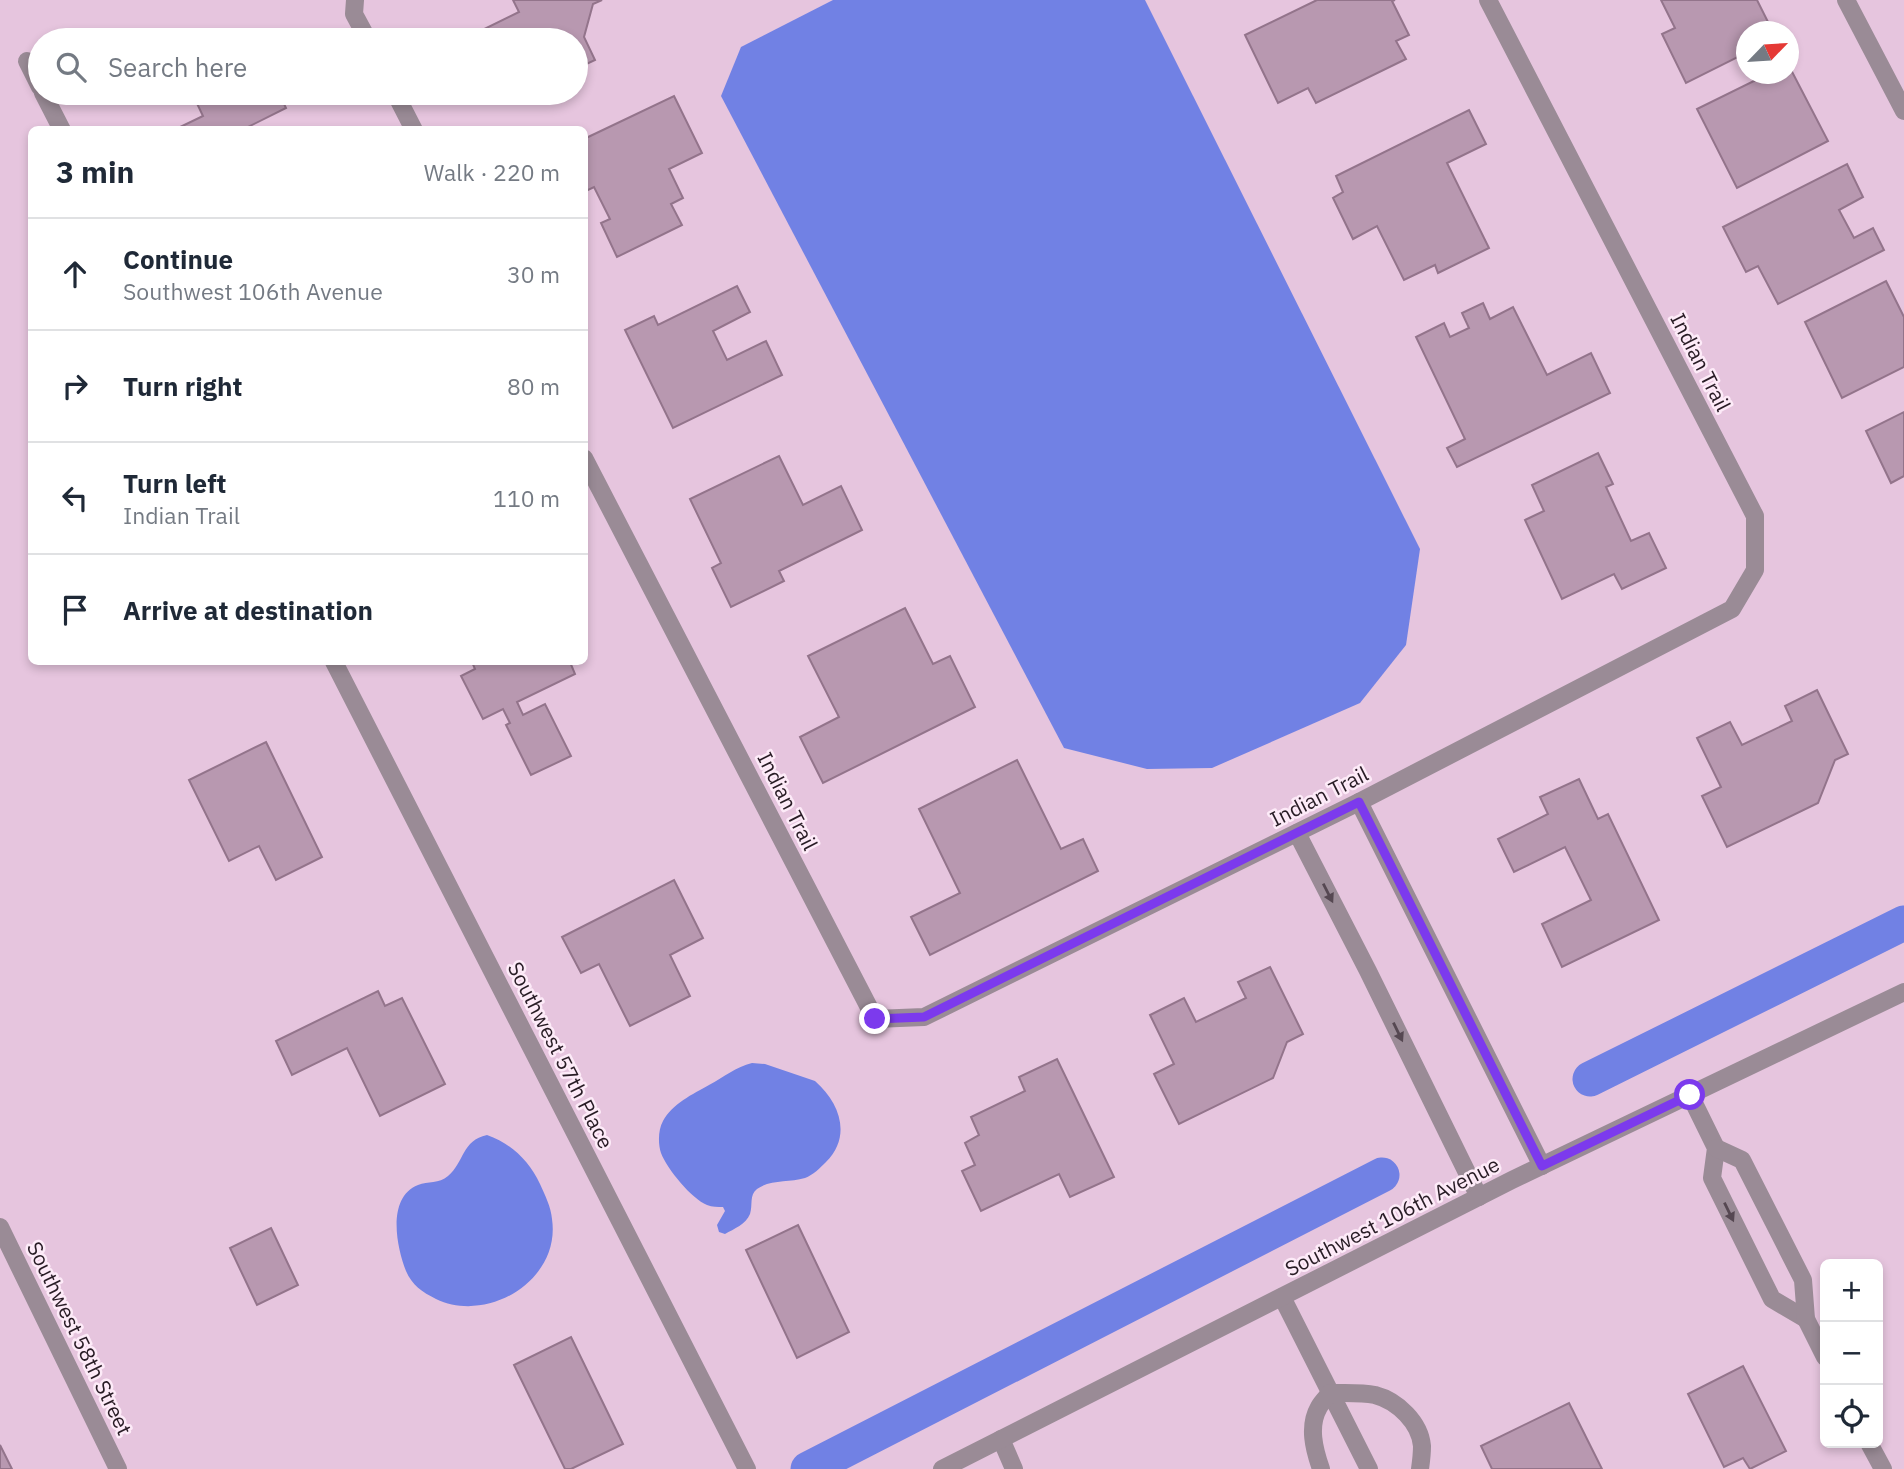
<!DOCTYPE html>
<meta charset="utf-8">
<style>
:root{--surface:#fff;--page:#f2f2f3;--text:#1f2937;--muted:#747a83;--line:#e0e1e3}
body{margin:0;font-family:"IBM Plex Sans",sans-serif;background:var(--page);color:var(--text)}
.controls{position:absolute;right:21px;bottom:21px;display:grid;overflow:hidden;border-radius:10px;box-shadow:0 4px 10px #0003}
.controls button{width:63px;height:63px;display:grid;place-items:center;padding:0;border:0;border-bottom:2px solid var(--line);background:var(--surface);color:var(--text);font:35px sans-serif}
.compass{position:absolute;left:1736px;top:21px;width:63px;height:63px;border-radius:50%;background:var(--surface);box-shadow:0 4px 10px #0003;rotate:65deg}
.stop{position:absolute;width:21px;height:21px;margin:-16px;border:5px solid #7c3aed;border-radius:50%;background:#fff}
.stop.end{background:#7c3aed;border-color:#fff;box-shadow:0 2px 7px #0008}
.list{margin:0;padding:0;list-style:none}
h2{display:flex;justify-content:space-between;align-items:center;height:91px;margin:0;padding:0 28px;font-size:30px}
h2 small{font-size:23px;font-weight:400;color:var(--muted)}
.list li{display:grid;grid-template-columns:46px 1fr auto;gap:21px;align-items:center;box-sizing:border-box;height:112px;padding:0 28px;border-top:2px solid var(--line)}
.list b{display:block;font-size:26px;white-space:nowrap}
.list p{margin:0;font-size:23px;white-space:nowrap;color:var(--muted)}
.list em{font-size:23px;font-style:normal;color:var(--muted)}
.icon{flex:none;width:38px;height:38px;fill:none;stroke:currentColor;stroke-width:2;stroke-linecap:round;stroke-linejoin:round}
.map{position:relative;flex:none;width:1904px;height:1469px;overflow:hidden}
.search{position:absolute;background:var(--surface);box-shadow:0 4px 10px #0003;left:28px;top:28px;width:560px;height:77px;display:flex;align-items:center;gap:18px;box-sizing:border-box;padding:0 24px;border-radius:38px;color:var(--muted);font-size:26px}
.panel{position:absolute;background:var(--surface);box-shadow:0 4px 10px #0003;left:28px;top:126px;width:560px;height:539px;border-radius:10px}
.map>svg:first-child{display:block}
.water{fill:#7181e4}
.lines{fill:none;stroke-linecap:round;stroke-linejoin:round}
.canal{stroke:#7181e4;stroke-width:35}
.building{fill:#b898b0;stroke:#93748b;stroke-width:2}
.minor{stroke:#9a8b96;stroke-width:18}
.oneway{fill:#564852}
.route{stroke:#7c3aed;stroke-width:9}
.labels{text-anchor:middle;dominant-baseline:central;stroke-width:5;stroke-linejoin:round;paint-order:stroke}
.street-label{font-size:21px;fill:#281c25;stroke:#fdebf8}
</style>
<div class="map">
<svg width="1904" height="1469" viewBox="0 0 1904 1469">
<rect width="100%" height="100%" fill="#e6c5de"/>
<g class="water">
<polygon points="833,0 1145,0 1420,549 1406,645 1360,703 1212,768 1147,769 1064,748 721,96 741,47"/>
<path d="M752 1063 765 1064 815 1081C840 1103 852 1136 826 1162 820 1168 813 1175 805 1178 789 1183 771 1179 757 1189 749 1195 753 1205 750 1214 746 1224 734 1229 725 1234L719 1232 717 1225 725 1211 723 1207C718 1207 712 1207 707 1205 692 1199 667 1169 661 1153 658 1144 658 1130 663 1121 672 1104 693 1094 709 1085 724 1077 736 1067 752 1063Z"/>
<path d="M487 1135C512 1144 529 1161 540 1184 545 1195 551 1207 552 1219 561 1280 488 1324 436 1299 422 1292 412 1285 406 1271 396 1246 387 1197 418 1185 428 1181 439 1184 448 1176 464 1163 462 1140 487 1135Z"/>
</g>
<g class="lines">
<g class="canal">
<polyline points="1590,1079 1904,923"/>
<polyline points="808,1469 1382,1175"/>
</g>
</g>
<g class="building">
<polygon points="513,0 602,0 593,4 584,37 595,60 576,69 576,40 462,40 519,12"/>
<polygon points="1317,0 1395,0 1392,1 1409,35 1396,41 1406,59 1316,103 1308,88 1278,103 1245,35"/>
<polygon points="1661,0 1757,0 1773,32 1746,32 1746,53 1686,83 1662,34 1675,28"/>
<polygon points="233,30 238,40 212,40"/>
<polygon points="1788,64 1828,141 1737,188 1697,109 1768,74 1788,74"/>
<polygon points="192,93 279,93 286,108 242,130 174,130 203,116"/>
<polygon points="674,96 702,153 669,169 683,198 671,204 682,225 617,257 601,223 610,219 594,187 584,192 584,139"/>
<polygon points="1469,110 1486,144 1447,163 1489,248 1438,273 1435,265 1404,280 1377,226 1353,239 1333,198 1343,192 1336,176"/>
<polygon points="1847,164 1863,197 1839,210 1854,238 1873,228 1884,250 1778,304 1758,266 1746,272 1723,227"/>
<polygon points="1886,281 1904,317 1904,367 1842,398 1805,322"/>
<polygon points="737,286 750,312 713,331 727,360 766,341 782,375 673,428 625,330 654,316 658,325"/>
<polygon points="1483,303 1490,319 1513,307 1547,375 1591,353 1610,393 1457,467 1447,448 1465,439 1416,337 1444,323 1450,337 1469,328 1462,313"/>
<polygon points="1904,412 1904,476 1891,483 1866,431"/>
<polygon points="1598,453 1613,484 1606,487 1631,541 1649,533 1666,568 1622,589 1614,574 1562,599 1525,520 1544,511 1532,485"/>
<polygon points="779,456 803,505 841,486 862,530 779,571 784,581 731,607 712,568 721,563 690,499"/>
<polygon points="905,608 933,664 950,656 975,707 823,783 800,737 839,717 808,656"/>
<polygon points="472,662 570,662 575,674 517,702 523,715 545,704 571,756 531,775 506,725 510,723 503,709 483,719 461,676 475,669"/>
<polygon points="1817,690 1848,754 1835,760 1818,803 1727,847 1702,796 1721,787 1697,738 1730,722 1742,745 1792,721 1785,706"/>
<polygon points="266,742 322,857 276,880 259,846 229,861 189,780"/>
<polygon points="1017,760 1061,849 1083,839 1098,871 930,955 911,917 960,893 919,809"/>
<polygon points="1579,779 1598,819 1608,814 1659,920 1562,967 1542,924 1591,900 1565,847 1514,872 1498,839 1548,814 1540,797"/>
<polygon points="674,880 703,938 670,955 690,996 630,1026 599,964 581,973 562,937"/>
<polygon points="1270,967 1303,1034 1287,1042 1273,1078 1179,1124 1154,1074 1174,1064 1150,1015 1184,998 1196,1022 1246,998 1238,982"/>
<polygon points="378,991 385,1006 402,998 445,1084 380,1116 347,1048 292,1075 276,1041"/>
<polygon points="1057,1059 1114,1177 1070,1197 1059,1174 981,1211 962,1171 975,1165 965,1143 979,1135 971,1117 1025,1091 1019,1077"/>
<polygon points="798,1225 849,1332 797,1358 746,1250"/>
<polygon points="271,1228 298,1285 257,1305 230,1248"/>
<polygon points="571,1337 623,1444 571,1469 565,1469 514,1365"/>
<polygon points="1743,1366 1786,1451 1750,1469 1743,1458 1724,1467 1688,1394"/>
<polygon points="1569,1403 1602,1469 1492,1469 1481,1446"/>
<polygon points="0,1445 12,1469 0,1469"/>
</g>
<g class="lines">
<g class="minor">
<polyline points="355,0 354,14 368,40"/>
<polyline points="1846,0 1904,111"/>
<polyline points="27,61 40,87"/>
<polyline points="43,93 62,130"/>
<polyline points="395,93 414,130"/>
<polyline points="584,458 875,1019 924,1017 1359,802 1732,609 1755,570 1755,516 1488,0"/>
<polyline points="334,662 747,1469"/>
<polyline points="1359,802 1542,1166"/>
<polyline points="1297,833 1368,971 1479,1197"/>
<polyline points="1690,1095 1716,1148 1712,1178 1772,1299 1806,1319"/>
<polyline points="1716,1148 1742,1160 1803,1280 1806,1319 1825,1357"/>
<polyline points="0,1227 118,1469"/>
<polyline points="1282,1297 1369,1469"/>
<polyline points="1001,1439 1014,1469"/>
<polyline points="1869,1443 1883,1469"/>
<polyline points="942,1469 1512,1180 1904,992"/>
<path d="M1321 1469C1314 1449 1308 1426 1319 1407 1322 1402 1327 1397 1330 1393 1345 1393 1361 1392 1375 1395 1398 1401 1420 1423 1422 1446 1422 1454 1421 1462 1420 1469"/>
</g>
</g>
<defs><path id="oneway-solid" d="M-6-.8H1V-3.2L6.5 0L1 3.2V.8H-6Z" transform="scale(1.75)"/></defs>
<g class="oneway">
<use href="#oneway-solid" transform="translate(1328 893) rotate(63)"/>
<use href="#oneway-solid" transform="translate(1398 1032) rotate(64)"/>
<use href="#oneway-solid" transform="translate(1729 1212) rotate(64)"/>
</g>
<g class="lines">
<polyline class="route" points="875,1019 924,1017 1359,802 1542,1166 1690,1095"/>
</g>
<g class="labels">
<g class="street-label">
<text transform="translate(1701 362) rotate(63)">Indian Trail</text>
<text transform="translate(1319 796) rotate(-27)">Indian Trail</text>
<text transform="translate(788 801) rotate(63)">Indian Trail</text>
<text transform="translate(561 1055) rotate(63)">Southwest 57th Place</text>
<text transform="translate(1392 1216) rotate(-27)">Southwest 106th Avenue</text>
<text transform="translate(80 1338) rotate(64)">Southwest 58th Street</text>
</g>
</g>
</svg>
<div class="controls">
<button>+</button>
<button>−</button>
<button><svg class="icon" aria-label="locate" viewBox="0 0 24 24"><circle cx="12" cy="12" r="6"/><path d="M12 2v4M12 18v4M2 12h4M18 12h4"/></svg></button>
</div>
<svg class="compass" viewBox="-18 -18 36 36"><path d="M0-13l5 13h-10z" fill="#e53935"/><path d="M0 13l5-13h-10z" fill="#747a83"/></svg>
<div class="stop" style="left:1690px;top:1095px"></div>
<div class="stop end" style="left:875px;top:1019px"></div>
<div class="search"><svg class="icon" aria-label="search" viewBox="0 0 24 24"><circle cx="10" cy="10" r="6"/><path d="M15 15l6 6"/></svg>Search here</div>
<section class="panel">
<h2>3 min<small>Walk · 220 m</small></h2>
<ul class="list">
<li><svg class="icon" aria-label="ahead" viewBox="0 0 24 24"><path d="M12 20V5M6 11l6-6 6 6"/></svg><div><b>Continue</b><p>Southwest 106th Avenue</p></div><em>30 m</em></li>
<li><svg class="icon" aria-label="right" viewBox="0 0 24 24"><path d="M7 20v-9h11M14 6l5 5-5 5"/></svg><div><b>Turn right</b></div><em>80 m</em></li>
<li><svg class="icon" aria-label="left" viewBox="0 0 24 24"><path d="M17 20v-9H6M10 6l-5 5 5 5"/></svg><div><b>Turn left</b><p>Indian Trail</p></div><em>110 m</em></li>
<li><svg class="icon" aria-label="arrive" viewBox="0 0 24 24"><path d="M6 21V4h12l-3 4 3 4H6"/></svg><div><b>Arrive at destination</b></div></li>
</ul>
</section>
</div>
